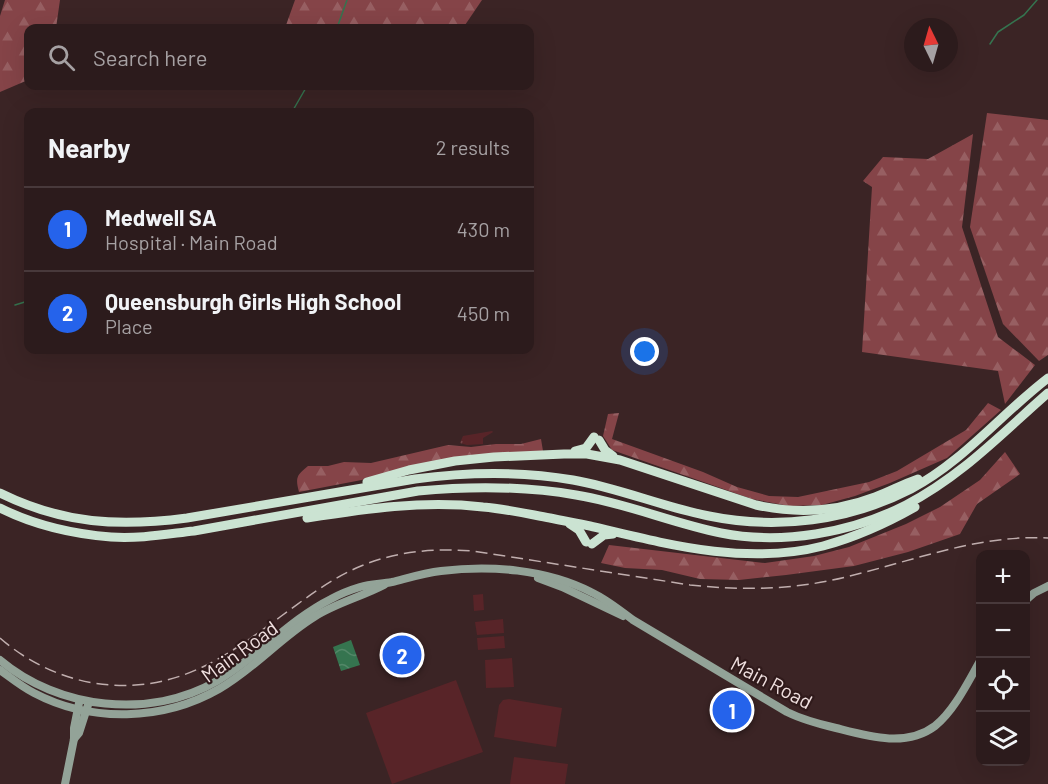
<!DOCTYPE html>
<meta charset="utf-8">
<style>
:root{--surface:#2c1b1c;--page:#382829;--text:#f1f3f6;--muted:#a6a1a3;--line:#48393b;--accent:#2563eb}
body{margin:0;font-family:Barlow,sans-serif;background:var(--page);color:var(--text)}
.controls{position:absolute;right:18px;bottom:18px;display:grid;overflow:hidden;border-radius:12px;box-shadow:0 6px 24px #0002}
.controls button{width:54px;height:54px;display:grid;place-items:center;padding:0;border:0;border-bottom:2px solid var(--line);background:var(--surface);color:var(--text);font:30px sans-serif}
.compass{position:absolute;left:904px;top:18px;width:54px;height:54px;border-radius:50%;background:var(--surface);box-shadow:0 6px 24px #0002;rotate:355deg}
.you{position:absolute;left:645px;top:352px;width:21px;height:21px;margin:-15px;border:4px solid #fff;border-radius:50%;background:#1a73e8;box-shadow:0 0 0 9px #1a73e833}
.badge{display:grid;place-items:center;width:39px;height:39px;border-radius:50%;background:var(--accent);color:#fff;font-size:20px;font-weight:700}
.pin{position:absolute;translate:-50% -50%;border:3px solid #fff;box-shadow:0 2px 6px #0006}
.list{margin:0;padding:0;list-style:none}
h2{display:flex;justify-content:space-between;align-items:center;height:78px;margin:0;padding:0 24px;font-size:26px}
h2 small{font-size:20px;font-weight:400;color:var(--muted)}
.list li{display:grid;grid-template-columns:39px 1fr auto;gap:18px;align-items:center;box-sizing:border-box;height:84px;padding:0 24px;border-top:2px solid var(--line)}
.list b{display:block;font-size:22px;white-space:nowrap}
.list p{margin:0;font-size:20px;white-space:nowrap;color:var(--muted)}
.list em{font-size:20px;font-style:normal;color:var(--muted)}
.icon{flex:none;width:33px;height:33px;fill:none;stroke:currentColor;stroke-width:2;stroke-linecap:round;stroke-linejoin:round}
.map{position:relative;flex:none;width:1048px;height:784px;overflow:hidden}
.search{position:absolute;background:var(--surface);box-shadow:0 6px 24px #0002;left:24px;top:24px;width:510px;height:66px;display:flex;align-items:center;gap:15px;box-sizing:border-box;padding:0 21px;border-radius:12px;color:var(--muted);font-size:22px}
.panel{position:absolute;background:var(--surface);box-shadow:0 6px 24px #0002;left:24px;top:108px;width:510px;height:246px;border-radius:12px}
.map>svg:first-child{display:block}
.grass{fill:url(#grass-tufts)}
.forest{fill:url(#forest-firs)}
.garden{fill:#582428}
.water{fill:url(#water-waves)}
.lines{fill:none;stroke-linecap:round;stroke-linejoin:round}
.stream{stroke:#35744f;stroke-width:1.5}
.secondary{stroke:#93a398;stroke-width:8}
.highway{stroke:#cbe3d2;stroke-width:9}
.rail{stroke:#c0aeae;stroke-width:1.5;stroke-dasharray:12 6;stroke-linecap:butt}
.labels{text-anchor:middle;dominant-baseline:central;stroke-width:4.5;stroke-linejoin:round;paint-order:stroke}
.street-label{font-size:20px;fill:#f0e0e0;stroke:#301a1b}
</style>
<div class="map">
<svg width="1048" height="784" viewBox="0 0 1048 784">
<defs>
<pattern id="grass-tufts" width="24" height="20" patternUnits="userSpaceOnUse" patternTransform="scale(1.5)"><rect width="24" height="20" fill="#582428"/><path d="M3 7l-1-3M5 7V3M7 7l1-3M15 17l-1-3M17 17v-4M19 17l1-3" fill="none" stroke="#704447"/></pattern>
<pattern id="forest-firs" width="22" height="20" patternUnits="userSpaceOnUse" patternTransform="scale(1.5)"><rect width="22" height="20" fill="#854448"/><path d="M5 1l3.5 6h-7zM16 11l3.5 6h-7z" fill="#975f62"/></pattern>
<pattern id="water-waves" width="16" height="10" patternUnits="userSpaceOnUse" patternTransform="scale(1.5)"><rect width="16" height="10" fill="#35744f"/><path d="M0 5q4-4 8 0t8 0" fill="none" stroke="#538868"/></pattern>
</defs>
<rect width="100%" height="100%" fill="#3b2425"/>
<polygon class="grass" points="492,431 493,432 483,438 483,444 467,445 460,443 463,436"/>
<g class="forest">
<polygon points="5,0 60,0 56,28 28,28 28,80 0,92 0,16"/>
<polygon points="295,0 482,0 463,28 285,28"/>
<polygon points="987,113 1048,120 1048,355 1039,361 1003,324 970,227"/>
<polygon points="973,134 962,227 998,337 1035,365 1005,404 998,371 862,352 872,187 863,181 883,157 928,159"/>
<polygon points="988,403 1001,410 947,458 890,483 855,496 822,505 789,506 752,499 612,450 603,436 608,414 619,413 612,439 703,472 737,487 769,496 798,497 869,482 897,471 966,430"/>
<path d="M541 439 543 451 372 478 299 492C295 477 297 475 308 466H328L344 462 371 463 448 445 471 447 496 444H521Z"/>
<polygon points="1005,452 1020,474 977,504 960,534 908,552 854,566 786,575 739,580 700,579 662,570 625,568 601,563 609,545 765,563 814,556 849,547 906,524 940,507 980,480"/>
</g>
<g class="garden">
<polygon points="483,594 484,610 474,611 473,595"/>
<polygon points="503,619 504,633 477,635 475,622"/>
<polygon points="504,636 505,648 478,650 477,638"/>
<polygon points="512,658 514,687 486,688 485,660"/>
<polygon points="456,680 483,752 392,784 366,713"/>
<polygon points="509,699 562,708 556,747 494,737 499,705 503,700"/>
<polygon points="514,757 568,764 565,784 510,784"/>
</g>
<polygon class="water" points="351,640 360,665 341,671 333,647"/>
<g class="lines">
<g class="stream">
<polyline points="337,28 347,0"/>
<polyline points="990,44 998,32 1024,15 1037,0"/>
<polyline points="292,112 307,86"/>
<polyline points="15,305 28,301"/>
</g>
<g class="secondary">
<polyline points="538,578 562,587 623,616"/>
<polyline points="1026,600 1034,593 1048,586"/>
<path d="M0 660C58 709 150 720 217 681 258 657 289 620 331 599 340 594 350 590 360 587 371 584 382 584 392 582 408 578 424 573 441 571 490 565 546 569 591 592 606 599 620 610 633 620L787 712C803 720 819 724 836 728 867 736 906 748 935 726 954 711 968 682 980 661"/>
<path d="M0 670C11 678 22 687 34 693 91 723 163 721 219 689 254 669 280 638 314 617 336 603 361 597 384 585"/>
<polyline points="74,739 79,733 88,705"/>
<polyline points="65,784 74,739 74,728 79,703"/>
</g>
<g class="highway">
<polyline points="599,440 605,450 613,456"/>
<polyline points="575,451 586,448 594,437"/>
<path d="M367 482 409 470 455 461 494 457 564 454H587L620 460 756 505C796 514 836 512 875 497 889 492 903 484 918 479"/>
<path d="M0 493C63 524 119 527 187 518L415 479C467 472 521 471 573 480 619 488 663 507 709 516 777 530 849 521 911 489 964 461 1001 414 1048 378"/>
<path d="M0 508C34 525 73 534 111 537 139 539 167 534 194 531L418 491C471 486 524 486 576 495 626 503 672 523 721 533 782 545 851 533 906 505 963 475 1001 434 1048 393"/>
<path d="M307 518C365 509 423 500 483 507 506 509 528 514 550 518 563 521 577 523 590 526 666 544 746 566 823 546 856 537 885 524 915 507"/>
<polyline points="570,524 579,530 586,542"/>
<polyline points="592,544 604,535 613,534"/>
</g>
<path class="rail" d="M0 638C26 661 59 677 93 683 171 695 221 661 280 617 306 598 332 578 361 566 397 551 435 548 473 551L690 585C737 590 782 590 828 581 901 566 972 534 1048 538"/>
</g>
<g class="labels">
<g class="street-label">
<text transform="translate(239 651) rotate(-36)">Main Road</text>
<text transform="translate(772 682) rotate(28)">Main Road</text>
</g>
</g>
</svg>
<div class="controls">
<button>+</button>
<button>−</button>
<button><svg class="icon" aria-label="locate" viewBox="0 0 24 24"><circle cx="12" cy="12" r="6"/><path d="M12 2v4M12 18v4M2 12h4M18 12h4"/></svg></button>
<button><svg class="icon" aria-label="layers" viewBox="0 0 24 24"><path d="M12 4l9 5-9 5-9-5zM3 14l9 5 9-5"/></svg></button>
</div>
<svg class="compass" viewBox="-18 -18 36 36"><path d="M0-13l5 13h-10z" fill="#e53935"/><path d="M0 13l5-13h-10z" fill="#a6a1a3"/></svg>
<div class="you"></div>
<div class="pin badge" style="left:732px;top:710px">1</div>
<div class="pin badge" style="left:402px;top:655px">2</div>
<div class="search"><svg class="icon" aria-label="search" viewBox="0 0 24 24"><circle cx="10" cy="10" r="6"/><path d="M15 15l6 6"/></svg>Search here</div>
<section class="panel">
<h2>Nearby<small>2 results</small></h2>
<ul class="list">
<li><span class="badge">1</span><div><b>Medwell SA</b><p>Hospital · Main Road</p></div><em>430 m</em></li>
<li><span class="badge">2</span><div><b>Queensburgh Girls High School</b><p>Place</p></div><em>450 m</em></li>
</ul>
</section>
</div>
